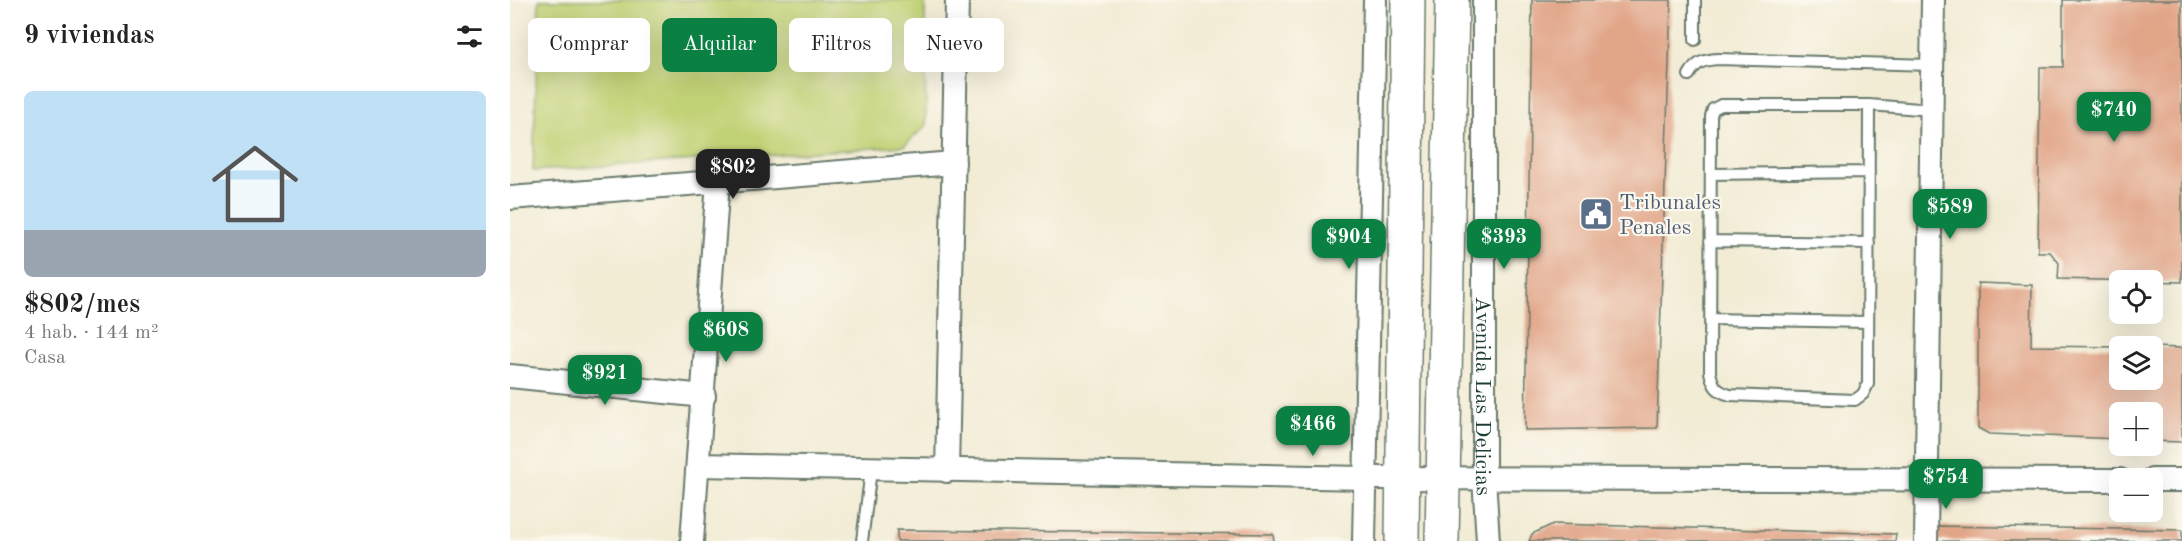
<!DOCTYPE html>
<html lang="es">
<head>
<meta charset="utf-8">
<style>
	:root { --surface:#fff; --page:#f6f6f6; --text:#222; --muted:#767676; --accent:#0b8043 }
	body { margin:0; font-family:"Old Standard TT",serif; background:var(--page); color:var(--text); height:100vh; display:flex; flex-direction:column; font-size:22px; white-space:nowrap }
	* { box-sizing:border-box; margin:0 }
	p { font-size:20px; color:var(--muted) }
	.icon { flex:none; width:33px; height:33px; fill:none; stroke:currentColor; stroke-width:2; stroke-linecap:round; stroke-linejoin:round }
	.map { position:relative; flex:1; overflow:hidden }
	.sheet { display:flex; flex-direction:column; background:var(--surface); width:510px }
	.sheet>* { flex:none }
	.hud { position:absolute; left:18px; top:18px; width:570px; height:54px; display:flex; gap:12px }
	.fabs { position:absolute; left:1599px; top:270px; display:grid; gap:12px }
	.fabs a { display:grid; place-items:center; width:54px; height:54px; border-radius:9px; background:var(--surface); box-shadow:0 6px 24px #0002; font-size:30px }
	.price { position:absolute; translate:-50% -51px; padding:0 14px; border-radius:12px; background:var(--accent); color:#fff; font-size:20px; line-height:39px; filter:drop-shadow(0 2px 3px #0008) }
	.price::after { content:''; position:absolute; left:50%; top:36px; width:18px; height:14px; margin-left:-9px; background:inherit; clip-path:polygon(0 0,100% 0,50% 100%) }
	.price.current { background:#222; color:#fff }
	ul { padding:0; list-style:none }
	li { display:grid; align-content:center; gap:12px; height:318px; padding:0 24px }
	li span { display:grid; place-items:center; height:186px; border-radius:9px; color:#555 }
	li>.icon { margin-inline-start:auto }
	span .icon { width:108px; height:108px; fill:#fffc; stroke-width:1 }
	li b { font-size:26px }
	h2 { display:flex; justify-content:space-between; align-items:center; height:72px; padding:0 24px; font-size:26px }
	.pill { padding:0 21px; border-radius:9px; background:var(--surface); box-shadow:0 6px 24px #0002; font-size:21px; line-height:54px }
	.pill.current { background:var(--accent); color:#fff }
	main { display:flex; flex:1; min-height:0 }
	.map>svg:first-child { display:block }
	.green { fill:#c1d174; stroke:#708754; stroke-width:1.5 }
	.building { fill:#e1a588 }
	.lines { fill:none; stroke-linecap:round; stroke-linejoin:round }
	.service-casing { stroke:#697a6c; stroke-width:14 }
	.minor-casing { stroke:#697a6c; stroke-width:26 }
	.primary-casing { stroke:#697a6c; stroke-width:36 }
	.service { stroke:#fff; stroke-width:10 }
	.minor { stroke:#fff; stroke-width:22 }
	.primary { stroke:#fff; stroke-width:33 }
	.labels { text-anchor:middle; stroke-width:4.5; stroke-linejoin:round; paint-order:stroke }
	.service-label { font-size:22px; fill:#4e5e75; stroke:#fbf7ec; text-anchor:start }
	.street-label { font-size:22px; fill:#1f3d34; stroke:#fbf7ec }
</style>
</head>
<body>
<main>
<section class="sheet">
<h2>9 viviendas<svg class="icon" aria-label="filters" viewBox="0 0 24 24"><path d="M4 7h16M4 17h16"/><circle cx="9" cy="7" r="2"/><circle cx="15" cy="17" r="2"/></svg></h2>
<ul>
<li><span style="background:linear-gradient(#bfe0f5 75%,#9aa5b1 0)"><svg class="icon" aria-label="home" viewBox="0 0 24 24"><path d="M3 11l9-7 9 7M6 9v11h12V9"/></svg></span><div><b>$802/mes</b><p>4 hab. · 144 m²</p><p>Casa</p></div></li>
</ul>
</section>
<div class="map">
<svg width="1672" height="541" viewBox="0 0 1672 541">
	<rect width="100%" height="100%" fill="#fbf7ec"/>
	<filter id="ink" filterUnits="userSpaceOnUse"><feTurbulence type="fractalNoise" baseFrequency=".0167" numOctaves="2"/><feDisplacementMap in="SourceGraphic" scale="12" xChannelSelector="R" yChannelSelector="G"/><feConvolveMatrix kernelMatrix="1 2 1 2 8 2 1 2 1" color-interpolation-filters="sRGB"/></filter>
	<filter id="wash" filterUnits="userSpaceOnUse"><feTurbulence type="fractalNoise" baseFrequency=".008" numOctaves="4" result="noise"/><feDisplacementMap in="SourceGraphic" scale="24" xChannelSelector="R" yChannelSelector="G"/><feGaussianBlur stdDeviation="1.35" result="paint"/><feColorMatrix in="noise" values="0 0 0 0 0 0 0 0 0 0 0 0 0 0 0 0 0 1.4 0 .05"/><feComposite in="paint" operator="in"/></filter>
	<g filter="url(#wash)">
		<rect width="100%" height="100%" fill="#f2ecd5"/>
		<path class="green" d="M29,0H415L416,126L394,146L23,171Z"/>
		<g id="blocks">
			<path class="building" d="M1022,0H1161L1147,428L1015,430Z
				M1553,0H1672V282L1548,279L1549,263L1540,252H1528L1530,67H1553Z
				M1468,283L1522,285L1521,346L1610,347V380H1642V347L1672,348V442L1642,441V412H1610V439L1479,434L1468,428Z
				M1043,524L1386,534L1385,541H1019L1022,534Z
				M1428,526L1672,530V541H1428Z
				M387,530L763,534L764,541H387Z"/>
		</g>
	</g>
	<g filter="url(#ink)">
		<use href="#blocks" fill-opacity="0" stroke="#697a6c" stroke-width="1.5"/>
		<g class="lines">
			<g class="service-casing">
				<path id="service" d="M1185,40V0
					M1179,75C1186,62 1194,60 1208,59L1422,65
					M1359,105L1358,384L1353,394L1345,400L1220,395C1206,391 1203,386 1200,372L1201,116L1203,109L1211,105H1359L1422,110
					M1201,174L1359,172
					M1200,241L1359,243
					M1200,319L1358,322
					M352,541L361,470"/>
			</g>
			<g class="minor-casing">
				<g id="minor">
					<path id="s1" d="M974,0V478L978,541"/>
					<path d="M0,198L444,163"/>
					<path d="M0,376L194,396"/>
					<path d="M188,465L856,478L1610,480"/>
					<path d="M437,471L447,0"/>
					<path d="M1642,480H1672"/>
					<path d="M182,541L208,181"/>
					<path d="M854,541L865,0"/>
					<path d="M1416,541L1423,0"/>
				</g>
			</g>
			<g class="primary-casing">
				<path id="primary" d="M892,541L898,0
					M932,541L942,0"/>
			</g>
			<use href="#service" class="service"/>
			<use href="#minor" class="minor"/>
			<use href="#primary" class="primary"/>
		</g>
	</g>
	<defs>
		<g id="civic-square" transform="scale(1.725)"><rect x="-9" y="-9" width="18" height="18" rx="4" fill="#5c6f8a" stroke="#fbf7ec"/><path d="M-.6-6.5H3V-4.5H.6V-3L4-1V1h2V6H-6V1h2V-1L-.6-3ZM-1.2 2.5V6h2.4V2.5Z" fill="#fff"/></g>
	</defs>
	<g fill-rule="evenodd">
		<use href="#civic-square" x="1086" y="214"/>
	</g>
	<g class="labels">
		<g class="service-label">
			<text x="1109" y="209">Tribunales<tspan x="1109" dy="25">Penales</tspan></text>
		</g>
		<g class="street-label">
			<text dy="8" stroke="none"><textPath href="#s1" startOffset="396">Avenida Las Delicias</textPath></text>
		</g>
	</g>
</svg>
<div class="fabs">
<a><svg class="icon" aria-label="locate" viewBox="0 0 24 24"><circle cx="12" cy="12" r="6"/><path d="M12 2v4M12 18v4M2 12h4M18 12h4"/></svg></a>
<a><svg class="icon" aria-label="layers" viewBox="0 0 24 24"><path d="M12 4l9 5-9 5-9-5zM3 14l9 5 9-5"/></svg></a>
<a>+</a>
<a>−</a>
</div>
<b class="price" style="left:1604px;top:143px">$740</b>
<b class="price current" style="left:223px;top:200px">$802</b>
<b class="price" style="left:1440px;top:240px">$589</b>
<b class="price" style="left:839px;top:270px">$904</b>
<b class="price" style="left:994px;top:270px">$393</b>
<b class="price" style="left:216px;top:363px">$608</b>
<b class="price" style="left:95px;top:406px">$921</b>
<b class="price" style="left:803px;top:457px">$466</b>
<b class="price" style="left:1436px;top:510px">$754</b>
<div class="hud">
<a class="pill">Comprar</a>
<a class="pill current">Alquilar</a>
<a class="pill">Filtros</a>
<a class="pill">Nuevo</a>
</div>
</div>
</main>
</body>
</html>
